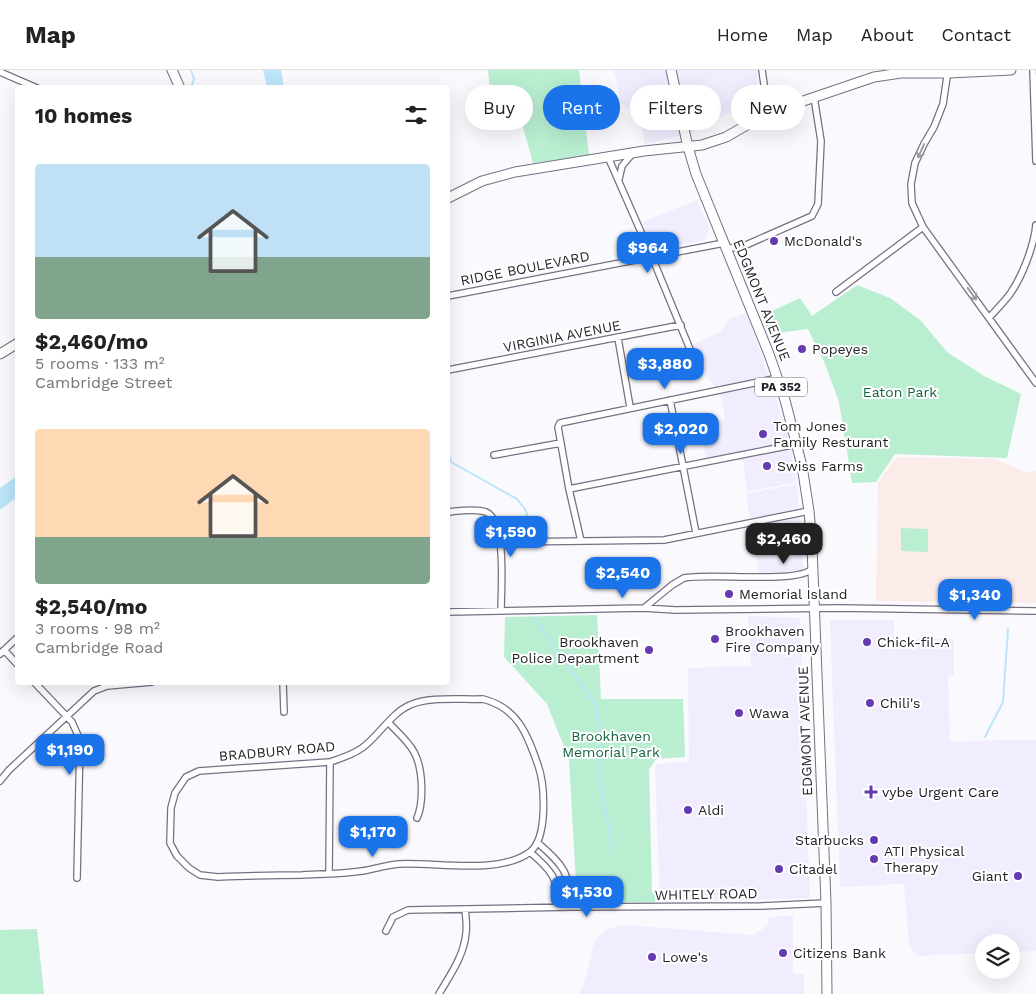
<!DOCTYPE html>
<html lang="en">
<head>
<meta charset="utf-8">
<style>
	:root { --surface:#fff; --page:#f2f2f2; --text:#222; --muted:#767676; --line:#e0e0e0; --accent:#1a73e8 }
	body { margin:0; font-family:"Work Sans",sans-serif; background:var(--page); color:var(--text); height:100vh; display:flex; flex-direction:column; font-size:19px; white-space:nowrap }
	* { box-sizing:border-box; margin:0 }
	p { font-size:16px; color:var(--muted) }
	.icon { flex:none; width:28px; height:28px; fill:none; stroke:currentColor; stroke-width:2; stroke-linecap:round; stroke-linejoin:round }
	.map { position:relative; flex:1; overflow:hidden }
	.side { position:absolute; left:15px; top:15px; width:435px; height:600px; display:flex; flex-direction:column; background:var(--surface); border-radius:5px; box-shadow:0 5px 20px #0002 }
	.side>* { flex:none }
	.banner { position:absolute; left:465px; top:15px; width:475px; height:45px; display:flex; gap:10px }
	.tools { position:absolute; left:975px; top:864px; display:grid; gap:10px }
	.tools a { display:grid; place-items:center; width:45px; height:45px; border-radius:50%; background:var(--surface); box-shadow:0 5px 20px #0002; font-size:25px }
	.price { position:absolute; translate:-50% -42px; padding:0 11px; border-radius:10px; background:var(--accent); color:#fff; font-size:16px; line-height:32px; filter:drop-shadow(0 1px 2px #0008) }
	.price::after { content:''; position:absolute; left:50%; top:30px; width:15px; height:11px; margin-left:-8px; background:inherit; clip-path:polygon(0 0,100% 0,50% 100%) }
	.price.selected { background:#222; color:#fff }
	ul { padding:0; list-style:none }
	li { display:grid; align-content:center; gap:10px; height:265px; padding:0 20px }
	li span { display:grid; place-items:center; height:155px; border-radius:5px; color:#555 }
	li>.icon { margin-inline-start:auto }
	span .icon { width:90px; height:90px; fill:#fffc; stroke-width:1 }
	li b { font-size:21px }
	h2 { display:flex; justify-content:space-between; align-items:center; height:60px; padding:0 20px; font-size:21px }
	.chip { padding:0 18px; border-radius:22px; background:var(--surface); box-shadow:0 5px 20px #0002; font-size:18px; line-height:45px }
	.chip.selected { background:var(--accent); color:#fff }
	header { display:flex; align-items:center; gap:30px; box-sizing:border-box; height:70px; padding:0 25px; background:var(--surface); border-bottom:1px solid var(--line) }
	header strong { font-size:24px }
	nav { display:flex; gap:28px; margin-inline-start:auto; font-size:18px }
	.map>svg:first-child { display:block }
	.commercial { fill:#f1edff }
	.education { fill:#fcece9 }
	.green { fill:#b9eed1 }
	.water { fill:#bce5f9 }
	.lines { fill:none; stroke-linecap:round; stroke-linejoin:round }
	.stream { stroke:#bce5f9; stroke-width:2 }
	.street-casing { stroke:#757082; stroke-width:8 }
	.secondary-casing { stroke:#757082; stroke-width:11 }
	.primary-casing { stroke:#757082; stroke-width:11 }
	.street { stroke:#fff; stroke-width:5.5 }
	.secondary { stroke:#fff; stroke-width:9 }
	.primary { stroke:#fff; stroke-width:9 }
	.oneway { stroke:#9c9c9f }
	.poi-dot { fill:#663ab1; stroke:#fff; stroke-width:2 }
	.labels { text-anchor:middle; stroke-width:4; stroke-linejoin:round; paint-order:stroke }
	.shield { fill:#fff; stroke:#666469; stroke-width:1 }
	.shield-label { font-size:12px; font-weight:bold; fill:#242229 }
	.poi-label { font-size:14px; fill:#242229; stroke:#fff; text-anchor:start }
	.street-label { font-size:14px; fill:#242229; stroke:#fff }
	.park-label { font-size:14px; fill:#146342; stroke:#fff }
</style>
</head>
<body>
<header>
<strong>Map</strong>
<nav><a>Home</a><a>Map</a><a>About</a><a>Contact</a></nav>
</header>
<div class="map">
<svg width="1036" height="924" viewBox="0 0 1036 924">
	<rect width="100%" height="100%" fill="#faf9fd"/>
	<path class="commercial" d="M614,0H757L758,37L695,52L694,62L645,74L639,43L621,34Z
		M697,130L710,159L705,170L655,180L642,152Z
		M746,243L763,288L788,365L797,412L747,422L743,390L708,394L698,357L725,350L721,325L707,306L692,275L721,261L729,249Z
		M797,414L804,501L759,503L746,424Z
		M748,546L800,548L810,828L660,832L655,694L689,692L688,598L751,596Z
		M830,550H894V568L954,569V606H948L950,671L1036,670V881L1011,882V872H984V883L918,886L909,876L904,814L840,817Z
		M793,845V904H804V924H579L585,911L594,873L605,860L625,855L754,865L769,854L768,848Z"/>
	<path class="education" d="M897,387L996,389L1024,402L1036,401V533L876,531L878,412Z"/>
	<path class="green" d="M488,0H579L589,85L533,93L519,43L492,42Z
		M857,215L890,228L920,250L947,282L984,306L1021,324L1007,388L895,384L876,412L852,413L839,332L825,294L808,259L769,264L761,246L800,228L812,246Z
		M901,458L928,459V482L901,481Z
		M597,545L601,629H683L685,687L656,689L649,700L652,822L655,825V832L577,833L569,689L547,634L504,587L505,547Z
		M37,859L44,924H0V860Z"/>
	<path class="water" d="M263,0H281L284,17H267Z
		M17,406V427L0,440V418Z"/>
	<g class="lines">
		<path class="stream" d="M191,0L194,9L191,18
			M448,382L451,392L517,429L525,439L534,465
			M536,549L542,560L596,635L601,673V717L610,764L611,784
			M985,667L1003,632L1008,559"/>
		<g class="street-casing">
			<path id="street" d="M762,0L768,43
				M948,0L943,34L934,57L924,74L915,93L911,114L912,133L923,157L1036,313
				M1033,0L1036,91
				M0,2L37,18
				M608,87L652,187L694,289
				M619,109L622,96L633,83
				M726,179L746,175L812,146L818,134L821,71L814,27
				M836,222L923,157
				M448,226L724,173
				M989,248C996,240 1003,233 1010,224C1022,207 1034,176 1036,155
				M618,268L630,337
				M448,300L681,255
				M670,330L696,463
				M494,385L561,373
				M569,419L797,374
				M448,442C459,441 475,438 486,442C507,450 501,522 501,541
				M581,471L569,419L558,357L560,353L778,308
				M501,472L664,470L809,441
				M644,538L672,515L684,508C709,502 799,515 813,498
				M448,542L644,538L675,540L839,538L1036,541
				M4,580L18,595
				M0,584L18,567
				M34,612L72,652L80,670L77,808
				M283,612L284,642
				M483,629C518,638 527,664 538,695C545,715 548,768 530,782C499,805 437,792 399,794C386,795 375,799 362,801C342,804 321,804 302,805C274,805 246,806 218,807L200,805L189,798L177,786L170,773L171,738L175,723L186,707L199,701L330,692C342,688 352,685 362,678C379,666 391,643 410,635C429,626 462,630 483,629Z
				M389,653C397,662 408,671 414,682C423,698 424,732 417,748
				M0,711L9,700L94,621L107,616L152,612
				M538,773C565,797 568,801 572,837
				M530,782C551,800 559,809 559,837
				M329,804L330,692
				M386,861L393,847L408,840L572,837L761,836L826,833
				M439,924C450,905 464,886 466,863C467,855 466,847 465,839"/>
		</g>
		<g class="secondary-casing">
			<path id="secondary" d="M172,0L180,18
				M448,128L482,111L515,102L644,81L702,75L726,67L768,43L874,7L901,3H949L1011,0
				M0,284L18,273"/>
		</g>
		<g class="primary-casing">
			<path id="primary" d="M671,0L688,77L696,104L769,284L785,330L802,396L809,441L812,477L826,833L827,924"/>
		</g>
		<use href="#street" class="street"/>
		<use href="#secondary" class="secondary"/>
		<use href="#primary" class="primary"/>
	</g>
	<defs><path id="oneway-shaft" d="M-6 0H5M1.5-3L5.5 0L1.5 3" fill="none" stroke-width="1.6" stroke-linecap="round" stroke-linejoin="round" transform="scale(1.25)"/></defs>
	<g class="oneway">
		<use href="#oneway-shaft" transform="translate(921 81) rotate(114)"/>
		<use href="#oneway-shaft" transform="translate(972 224) rotate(54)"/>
	</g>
	<g class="poi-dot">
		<circle cx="774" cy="171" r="5"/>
		<circle cx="802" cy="279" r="5"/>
		<circle cx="763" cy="364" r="5"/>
		<circle cx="767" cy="396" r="5"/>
		<circle cx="729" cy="524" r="5"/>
		<circle cx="715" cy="569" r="5"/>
		<circle cx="867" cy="572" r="5"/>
		<circle cx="649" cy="580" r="5"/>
		<circle cx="870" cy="633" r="5"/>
		<circle cx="739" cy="643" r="5"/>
		<path d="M868.5 714.5h5v5h5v5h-5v5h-5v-5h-5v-5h5z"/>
		<circle cx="688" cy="740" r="5"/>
		<circle cx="874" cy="770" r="5"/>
		<circle cx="874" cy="789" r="5"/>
		<circle cx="779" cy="799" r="5"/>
		<circle cx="1018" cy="806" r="5"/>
		<circle cx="783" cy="883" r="5"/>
		<circle cx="652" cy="887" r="5"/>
	</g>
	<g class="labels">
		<rect class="shield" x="755" y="307.5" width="52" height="19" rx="4"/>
		<g class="shield-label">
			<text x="781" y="321">PA 352</text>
		</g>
		<g class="poi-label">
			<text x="784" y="176">McDonald's</text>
			<text x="812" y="284">Popeyes</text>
			<text x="773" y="361">Tom Jones<tspan x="773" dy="16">Family Resturant</tspan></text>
			<text x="777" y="401">Swiss Farms</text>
			<text x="739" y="529">Memorial Island</text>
			<text x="725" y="566">Brookhaven<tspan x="725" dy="16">Fire Company</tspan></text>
			<text x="639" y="577" text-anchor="end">Brookhaven<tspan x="639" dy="16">Police Department</tspan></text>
			<text x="877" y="577">Chick-fil-A</text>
			<text x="880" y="638">Chili's</text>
			<text x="749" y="648">Wawa</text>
			<text x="882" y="727">vybe Urgent Care</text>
			<text x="698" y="745">Aldi</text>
			<text x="864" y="775" text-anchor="end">Starbucks</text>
			<text x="884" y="786">ATI Physical<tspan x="884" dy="16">Therapy</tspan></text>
			<text x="789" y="804">Citadel</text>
			<text x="1008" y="811" text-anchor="end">Giant</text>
			<text x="793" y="888">Citizens Bank</text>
			<text x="662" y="892">Lowe's</text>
		</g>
		<g class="street-label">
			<text transform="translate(525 198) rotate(-11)" y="5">RIDGE BOULEVARD</text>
			<text transform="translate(762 230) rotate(68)" y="5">EDGMONT AVENUE</text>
			<text transform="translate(562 266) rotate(-11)" y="5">VIRGINIA AVENUE</text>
			<text transform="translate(805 661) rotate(-92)" y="5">EDGMONT AVENUE</text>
			<text transform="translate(277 681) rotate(-5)" y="5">BRADBURY ROAD</text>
			<text transform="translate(706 824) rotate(-1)" y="5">WHITELY ROAD</text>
		</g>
		<g class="park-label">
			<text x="900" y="327">Eaton Park</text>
			<text x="611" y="671">Brookhaven<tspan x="611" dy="16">Memorial Park</tspan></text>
		</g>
	</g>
</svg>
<div class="tools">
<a><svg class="icon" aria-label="layers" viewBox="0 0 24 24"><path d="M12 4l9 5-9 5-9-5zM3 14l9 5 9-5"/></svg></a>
</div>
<b class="price" style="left:648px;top:204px">$964</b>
<b class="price" style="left:665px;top:320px">$3,880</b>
<b class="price" style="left:681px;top:385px">$2,020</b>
<b class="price" style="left:511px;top:488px">$1,590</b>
<b class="price selected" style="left:784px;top:495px">$2,460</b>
<b class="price" style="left:623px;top:529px">$2,540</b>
<b class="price" style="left:975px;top:551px">$1,340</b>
<b class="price" style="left:70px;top:706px">$1,190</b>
<b class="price" style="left:373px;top:788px">$1,170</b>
<b class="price" style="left:587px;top:848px">$1,530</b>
<div class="banner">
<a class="chip">Buy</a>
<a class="chip selected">Rent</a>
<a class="chip">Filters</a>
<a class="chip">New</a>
</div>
<section class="side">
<h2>10 homes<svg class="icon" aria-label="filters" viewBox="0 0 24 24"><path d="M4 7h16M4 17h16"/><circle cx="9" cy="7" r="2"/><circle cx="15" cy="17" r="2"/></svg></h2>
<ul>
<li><span style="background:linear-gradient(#bfe0f5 60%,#7fa58c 0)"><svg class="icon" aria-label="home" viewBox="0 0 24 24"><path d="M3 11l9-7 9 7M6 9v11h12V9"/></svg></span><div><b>$2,460/mo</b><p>5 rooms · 133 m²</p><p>Cambridge Street</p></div></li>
<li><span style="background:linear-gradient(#ffd9b3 70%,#7fa58c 0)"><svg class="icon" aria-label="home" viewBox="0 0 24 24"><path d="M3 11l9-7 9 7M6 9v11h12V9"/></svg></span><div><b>$2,540/mo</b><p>3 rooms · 98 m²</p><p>Cambridge Road</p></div></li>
</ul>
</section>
</div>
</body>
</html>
